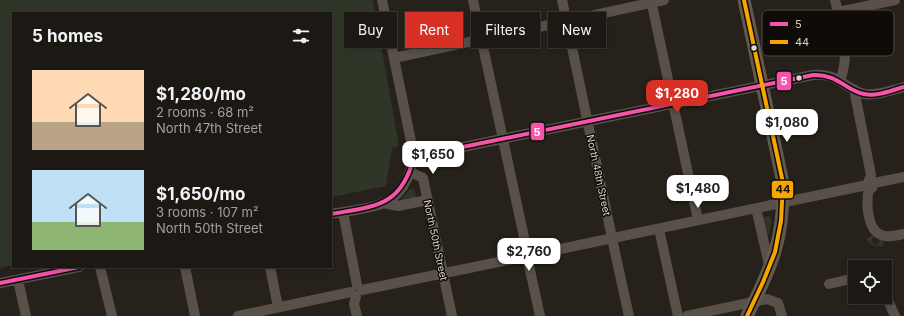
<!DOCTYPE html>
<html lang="en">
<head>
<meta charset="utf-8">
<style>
	:root { --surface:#1c1914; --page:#292622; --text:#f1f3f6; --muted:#a0a0a0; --line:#3a3834; --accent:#d93025 }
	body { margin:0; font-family:Inter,sans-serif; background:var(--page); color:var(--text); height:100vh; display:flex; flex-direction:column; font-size:15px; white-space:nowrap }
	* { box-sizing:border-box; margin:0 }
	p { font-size:13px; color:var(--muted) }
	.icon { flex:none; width:22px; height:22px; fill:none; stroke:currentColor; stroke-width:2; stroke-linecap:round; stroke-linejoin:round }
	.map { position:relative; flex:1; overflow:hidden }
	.side { position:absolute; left:12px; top:12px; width:320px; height:256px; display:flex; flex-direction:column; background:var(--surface); border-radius:0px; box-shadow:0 2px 6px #0003,0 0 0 1px var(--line) }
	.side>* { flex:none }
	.banner { position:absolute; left:344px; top:12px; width:380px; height:36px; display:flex; gap:8px }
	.controls { position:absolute; left:848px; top:260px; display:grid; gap:8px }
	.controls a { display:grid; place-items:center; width:44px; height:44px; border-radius:0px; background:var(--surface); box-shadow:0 2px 6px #0003,0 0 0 1px var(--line); font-size:20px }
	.price { position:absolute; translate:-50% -34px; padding:0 9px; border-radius:8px; background:#fff; color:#222; font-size:13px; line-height:26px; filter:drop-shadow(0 1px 2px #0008) }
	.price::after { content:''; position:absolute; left:50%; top:24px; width:12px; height:9px; margin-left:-6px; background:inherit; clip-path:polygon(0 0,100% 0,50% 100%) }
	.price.selected { background:var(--accent); color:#fff }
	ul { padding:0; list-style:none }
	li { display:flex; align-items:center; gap:12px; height:100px; padding:0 20px }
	li span { display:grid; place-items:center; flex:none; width:112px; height:80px; border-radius:0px; color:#555 }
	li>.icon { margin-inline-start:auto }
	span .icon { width:48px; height:48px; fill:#fffc; stroke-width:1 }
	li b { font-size:17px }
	h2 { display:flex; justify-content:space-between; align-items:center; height:48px; padding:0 20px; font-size:17px }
	.pill { padding:0 14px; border-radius:0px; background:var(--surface); box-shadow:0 2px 6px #0003,0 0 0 1px var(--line); font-size:14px; line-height:36px }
	.pill.selected { background:var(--accent); color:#fff }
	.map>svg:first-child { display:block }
	.green { fill:#303627 }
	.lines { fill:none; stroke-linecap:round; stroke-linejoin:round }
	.minor { stroke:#585049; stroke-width:10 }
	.major { stroke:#62584e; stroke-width:13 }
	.bus-1-casing { stroke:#0f0c07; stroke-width:7 }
	.bus-2-casing { stroke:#0f0c07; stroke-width:7 }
	.bus-1 { stroke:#f653ac; stroke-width:4 }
	.bus-2 { stroke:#f7a600; stroke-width:4 }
	.bus-dot { fill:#d9d4cd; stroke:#0f0c07; stroke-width:1.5 }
	.labels { text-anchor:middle; stroke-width:3; stroke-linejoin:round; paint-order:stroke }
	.street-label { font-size:10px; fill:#d9d4cd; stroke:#0f0c07 }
	.key { fill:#0f0c07; stroke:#4c4842; stroke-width:1 }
	.key-label { font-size:11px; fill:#d9d4cd }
	.line-badge { stroke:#0f0c07; stroke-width:1.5 }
	.badge-label { font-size:11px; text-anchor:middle; font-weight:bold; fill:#fff }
	.pale-badge-label { font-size:11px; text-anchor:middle; font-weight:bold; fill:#111 }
</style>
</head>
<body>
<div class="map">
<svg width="904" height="316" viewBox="0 0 904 316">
	<rect width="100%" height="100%" fill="#26211b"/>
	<path class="green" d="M0,0H373L399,146L392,148L386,186L331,197V13H13V265L0,268Z
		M452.5 25a4.5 4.5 0 1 1 9 0a4.5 4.5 0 1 1-9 0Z
		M410,189H414L417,200L398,203Z
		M769,216L772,221L768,238L763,217Z
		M873,235L874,236L871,242L876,245L880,240H882L884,246C876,247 871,246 866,239Z"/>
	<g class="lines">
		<path class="minor" d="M473,0L527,251
			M562,0L611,233
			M651,0L698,220
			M835,0C841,26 851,54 840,80
			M838,12L895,0
			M394,58L664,0
			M854,89L871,175L867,185L872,188L874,183L870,181
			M414,157L813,75C839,72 844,89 864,94C876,96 892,90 904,87
			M410,172L423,178L452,316
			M874,183L904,177
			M869,188C866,202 866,233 885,236C891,237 898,235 904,234
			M383,203L398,206L427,200
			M756,208L770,269
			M343,212L357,285
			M331,214C347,211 372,209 386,202C406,192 415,167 412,146L382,0
			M659,229L678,316
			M618,237L867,185
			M613,243L629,316
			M532,255L608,239
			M528,261L540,316
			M100,267L112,316
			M185,267L195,316
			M270,267L278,307
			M18,280L26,316
			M0,283L79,267
			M829,284L855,278
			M362,290L523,257
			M885,294L895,316
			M356,296L354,304L357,316
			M238,316L351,292
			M687,316L767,299L778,303L782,316"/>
		<path class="major" d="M744,0L783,183C784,240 772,266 747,316"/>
		<g class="bus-1-casing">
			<path id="bus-1" d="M414,157L813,75C839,74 844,90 864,94C877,97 892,90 904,87
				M331,214C376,206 401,207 414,157
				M0,283L79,267"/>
		</g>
		<g class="bus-2-casing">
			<path id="bus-2" d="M744,0L783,183L781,221L775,252L763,282L747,316"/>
		</g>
		<use href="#bus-1" class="bus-1"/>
		<use href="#bus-2" class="bus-2"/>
	</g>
	<g class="bus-dot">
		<circle cx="754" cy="48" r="3.5"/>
		<circle cx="799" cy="78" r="3.5"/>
	</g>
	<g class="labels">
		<g class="street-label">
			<text transform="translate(599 175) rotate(78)" y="4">North 48th Street</text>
			<text transform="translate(436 240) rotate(78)" y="4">North 50th Street</text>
		</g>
	</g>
	<rect x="762" y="10" width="132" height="46" rx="6" class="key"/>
	<rect x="770" y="22" width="18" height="4" fill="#f653ac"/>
	<rect x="770" y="40" width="18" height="4" fill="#f7a600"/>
	<g class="key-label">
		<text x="795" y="28">5</text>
		<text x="795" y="46">44</text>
	</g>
	<g class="line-badge">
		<rect x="776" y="71" width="16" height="20" rx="4" fill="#f653ac"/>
		<rect x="530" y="122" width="15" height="19" rx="4" fill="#f653ac"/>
		<rect x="771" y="180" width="23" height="19" rx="4" fill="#f7a600"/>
	</g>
	<g class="badge-label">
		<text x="784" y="85">5</text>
		<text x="537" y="136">5</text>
	</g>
	<g class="pale-badge-label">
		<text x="783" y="193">44</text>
	</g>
</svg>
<div class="controls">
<a><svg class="icon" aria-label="locate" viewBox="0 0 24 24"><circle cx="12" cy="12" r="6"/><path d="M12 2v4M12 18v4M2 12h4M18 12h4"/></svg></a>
</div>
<b class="price selected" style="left:677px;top:114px">$1,280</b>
<b class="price" style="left:787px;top:143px">$1,080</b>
<b class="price" style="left:433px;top:175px">$1,650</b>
<b class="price" style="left:698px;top:209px">$1,480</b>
<b class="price" style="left:529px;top:272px">$2,760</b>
<div class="banner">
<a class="pill">Buy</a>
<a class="pill selected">Rent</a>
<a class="pill">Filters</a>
<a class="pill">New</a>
</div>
<section class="side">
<h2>5 homes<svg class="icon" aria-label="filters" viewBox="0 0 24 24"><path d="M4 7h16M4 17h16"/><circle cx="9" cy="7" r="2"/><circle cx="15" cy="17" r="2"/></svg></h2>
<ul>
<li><span style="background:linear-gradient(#ffd9b3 65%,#b9a48a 0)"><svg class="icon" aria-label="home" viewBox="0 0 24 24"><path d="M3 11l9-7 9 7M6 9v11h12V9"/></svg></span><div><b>$1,280/mo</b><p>2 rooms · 68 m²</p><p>North 47th Street</p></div></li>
<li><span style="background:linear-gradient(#bfe0f5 65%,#8fb573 0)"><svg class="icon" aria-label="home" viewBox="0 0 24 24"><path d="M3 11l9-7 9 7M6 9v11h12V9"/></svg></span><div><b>$1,650/mo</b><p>3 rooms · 107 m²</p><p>North 50th Street</p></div></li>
</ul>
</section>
</div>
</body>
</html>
